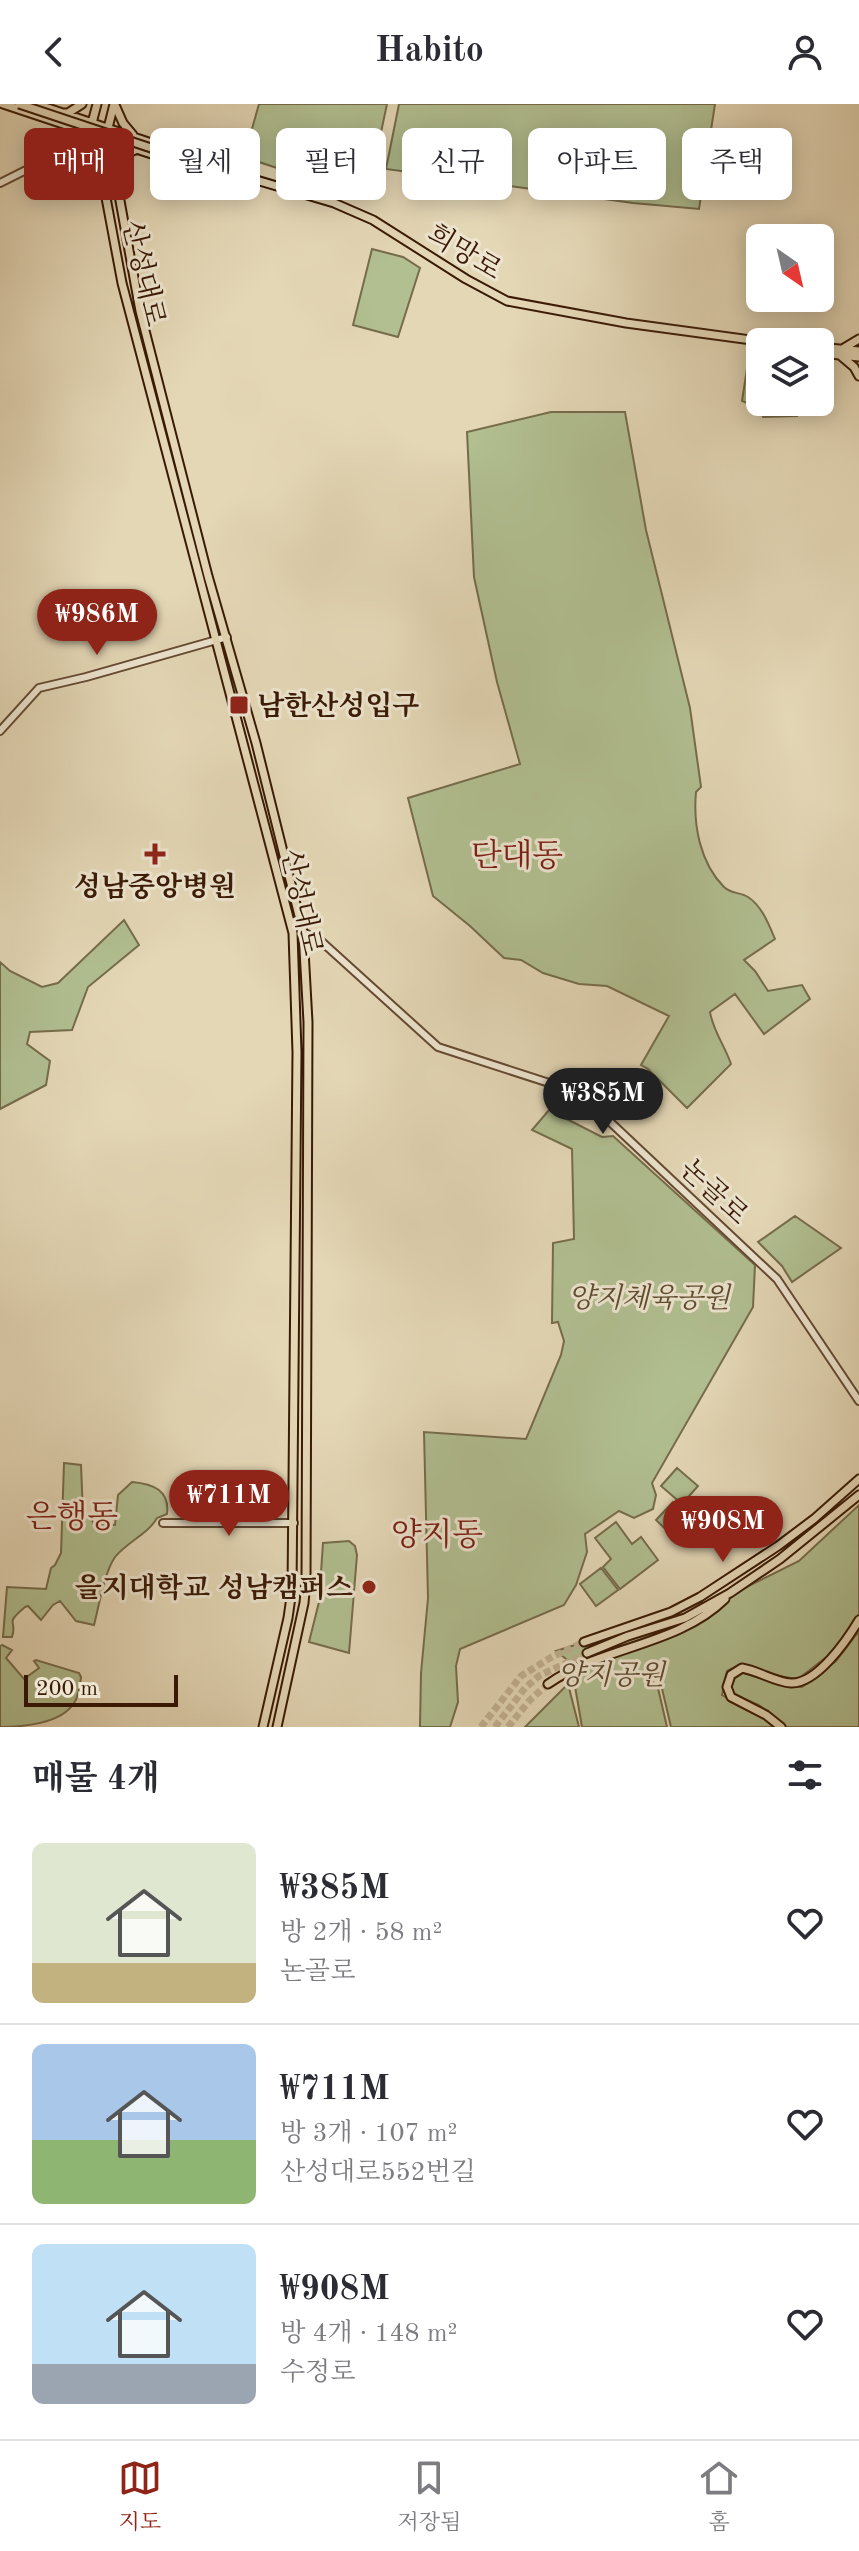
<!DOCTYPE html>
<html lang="ko">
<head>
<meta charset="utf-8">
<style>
	:root { --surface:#fff; --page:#f7f7f7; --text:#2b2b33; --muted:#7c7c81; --line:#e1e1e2; --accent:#8f2418 }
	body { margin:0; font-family:"Old Standard TT","Noto Serif KR",serif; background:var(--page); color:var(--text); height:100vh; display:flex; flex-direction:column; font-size:30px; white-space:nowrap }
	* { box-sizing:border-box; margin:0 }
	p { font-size:26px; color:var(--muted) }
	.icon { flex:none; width:44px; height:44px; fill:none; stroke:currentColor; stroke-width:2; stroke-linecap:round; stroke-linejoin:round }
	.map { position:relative; height:1623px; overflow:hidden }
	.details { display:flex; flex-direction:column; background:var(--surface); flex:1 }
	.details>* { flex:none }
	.hud { position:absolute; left:24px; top:24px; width:812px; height:72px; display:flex; gap:16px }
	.needle { width:52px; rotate:146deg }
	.tools { position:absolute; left:746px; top:120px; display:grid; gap:16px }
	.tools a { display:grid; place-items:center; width:88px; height:88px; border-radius:12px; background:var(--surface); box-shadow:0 4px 20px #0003; font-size:40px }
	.scale { position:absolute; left:24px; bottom:20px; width:154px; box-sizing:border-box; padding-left:8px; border:4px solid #3a1a05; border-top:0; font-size:22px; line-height:28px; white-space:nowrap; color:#3a1a05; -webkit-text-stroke:6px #ede5d0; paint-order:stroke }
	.price { position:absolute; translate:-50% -68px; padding:0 18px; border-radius:28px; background:var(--accent); color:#fff; font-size:26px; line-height:52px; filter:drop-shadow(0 2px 4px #0008) }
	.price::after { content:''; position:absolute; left:50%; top:48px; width:24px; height:18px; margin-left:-12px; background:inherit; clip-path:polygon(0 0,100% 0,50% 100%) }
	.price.selected { background:#222; color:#fff }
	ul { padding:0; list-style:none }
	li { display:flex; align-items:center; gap:24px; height:200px; padding:0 32px }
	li+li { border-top:2px solid var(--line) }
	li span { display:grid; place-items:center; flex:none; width:224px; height:160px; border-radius:12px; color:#555 }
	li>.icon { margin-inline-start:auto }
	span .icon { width:96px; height:96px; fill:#fffc; stroke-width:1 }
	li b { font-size:34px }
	h2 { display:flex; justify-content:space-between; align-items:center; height:96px; padding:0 32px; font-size:34px }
	.chip { padding:0 28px; border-radius:12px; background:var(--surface); box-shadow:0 4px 20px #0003; font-size:28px; line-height:72px }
	.chip.selected { background:var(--accent); color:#fff }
	header { display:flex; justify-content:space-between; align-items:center; height:104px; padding:0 32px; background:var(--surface); font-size:36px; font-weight:700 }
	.tab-bar { display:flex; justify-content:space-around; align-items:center; height:112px; border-top:2px solid var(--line); background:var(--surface); font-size:22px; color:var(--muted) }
	.tab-bar a { display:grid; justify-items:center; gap:4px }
	.tab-bar .selected { color:var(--accent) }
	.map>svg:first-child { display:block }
	.green { fill:#b1bf91; stroke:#766c4b; stroke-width:2 }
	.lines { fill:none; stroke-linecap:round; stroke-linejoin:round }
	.major-tunnel { stroke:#c2b193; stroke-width:7; stroke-dasharray:7 3.5; stroke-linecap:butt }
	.minor-casing { stroke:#644931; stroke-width:10 }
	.major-casing { stroke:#3a1a05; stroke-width:11 }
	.minor { stroke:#ede5d0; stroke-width:6 }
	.major { stroke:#e4d7b6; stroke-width:7 }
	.major-bridge-casing { stroke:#3a1a05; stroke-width:11; stroke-linecap:butt }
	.major-bridge { stroke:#e4d7b6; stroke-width:7 }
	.poi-dot { fill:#8f2418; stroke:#ede5d0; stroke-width:3 }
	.labels { text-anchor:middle; stroke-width:6; stroke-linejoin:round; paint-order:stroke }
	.street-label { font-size:28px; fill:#3a1a05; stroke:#ede5d0 }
	.poi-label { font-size:28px; font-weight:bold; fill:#3a1a05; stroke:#ede5d0; text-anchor:start }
	.park-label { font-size:28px; font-style:italic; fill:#5e4c2f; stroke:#ede5d0 }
	.quarter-label { font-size:32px; fill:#7a1f14; stroke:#ede5d0 }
</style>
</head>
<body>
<header><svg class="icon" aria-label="back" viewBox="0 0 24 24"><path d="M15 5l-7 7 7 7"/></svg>Habito<svg class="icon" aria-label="person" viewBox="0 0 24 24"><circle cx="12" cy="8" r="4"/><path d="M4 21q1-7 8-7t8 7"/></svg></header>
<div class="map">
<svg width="859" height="1623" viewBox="0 0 859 1623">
	<rect width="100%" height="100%" fill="#e4d7b6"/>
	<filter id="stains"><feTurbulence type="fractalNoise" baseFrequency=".0025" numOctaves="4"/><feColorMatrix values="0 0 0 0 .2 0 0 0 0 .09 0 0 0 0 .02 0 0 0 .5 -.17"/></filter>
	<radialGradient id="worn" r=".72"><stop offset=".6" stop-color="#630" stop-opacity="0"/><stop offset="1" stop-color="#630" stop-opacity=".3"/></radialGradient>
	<path class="green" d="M259,0H387L367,94L244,53Z
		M399,0H715L699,105L633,99L386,65Z
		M372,145L403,153L420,164L398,233L353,221Z
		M749,252L760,254V298H796L797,312L763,313L759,304L742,297Z
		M551,308H625L646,426L690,604L701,683L696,688C693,721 700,759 724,783C731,790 740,788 748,793C762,802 769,821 775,835L744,856L755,867L768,887L802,881L810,895L764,930L735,890L710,908C713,927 725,942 731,960L687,1004L648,965L641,961L669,912L607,882L579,880L543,869L521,856L504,854L470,822L433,792L408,694L520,660L497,578L474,473L467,328Z
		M124,816L139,841L88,883L72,926L30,928L27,940L50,957L46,981L0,1005V858L10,867L42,883L58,879Z
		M549,1006L602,1033L613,1032L755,1161L753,1203L652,1379L656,1391L653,1405L634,1414L619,1407L585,1430L587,1448L576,1481L564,1501L460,1545L456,1562L458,1598L450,1623H420L421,1569L428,1494L424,1328L526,1335L561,1251L564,1237L558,1218L552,1219L553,1139L574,1135L572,1045L532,1026Z
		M795,1112L841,1144L792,1178L782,1162L758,1138Z
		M64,1359L81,1361L83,1411L91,1415L94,1420L115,1421L118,1391L132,1378C153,1380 170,1386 167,1410L157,1414C148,1430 127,1438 115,1453C104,1469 99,1502 94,1521L76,1517L60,1497L53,1501L41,1516L28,1502L25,1503C3,1522 18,1514 12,1533H3L7,1483L46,1485L51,1464L55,1461L61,1449Z
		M677,1364L698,1382L682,1400L661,1382Z
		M673,1398L695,1419L678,1437L656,1416Z
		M859,1401V1510L842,1536L829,1551L798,1575L783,1573L739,1561L727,1567L722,1591L763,1614L774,1623H671L660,1576L650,1571L649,1574L658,1584L667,1623H582L571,1559L556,1547L651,1517V1526L686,1513L799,1457Z
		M616,1418L632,1440L641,1433L658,1456L620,1485L603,1463L611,1455L595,1434Z
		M349,1437L355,1442L357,1451L349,1549L309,1538L319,1498L323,1439Z
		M601,1464L618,1486L596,1502L580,1480Z
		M859,1527V1623H787L759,1601L733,1590L729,1585L732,1576L743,1569L787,1582L802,1583L836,1557Z
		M2,1541L12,1546L6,1554L24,1575L39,1564L34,1557L36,1556L79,1569L81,1573C80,1581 79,1592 74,1599C61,1620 22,1623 0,1623V1542Z
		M568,1580L579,1623H525Z"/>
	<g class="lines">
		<path class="major-tunnel" d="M481,1623L521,1572L550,1554L584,1538
			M495,1623L525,1584L539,1572L587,1549
			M508,1623L530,1596L548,1580"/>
		<g class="minor-casing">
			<path id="minor" d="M0,79L68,45L95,35
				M0,627L39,584L86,573L227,533
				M303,828L322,838L438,943L577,988L590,999L777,1175L859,1297
				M163,1419H294"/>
		</g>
		<g class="major-casing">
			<path id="major" d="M3,0L84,27L95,35L109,36L209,69L217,67
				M36,0L181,49
				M97,0L92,19L122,179L293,829L297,948L292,1486L288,1514L263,1623
				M114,0L108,24L109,36L140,207L208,472L256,639L303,828L308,918L306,1477L304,1499L277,1623
				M115,1L123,19L133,31
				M63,9H68L82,0
				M85,26L68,45C81,48 92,54 99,66
				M172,51L334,99L373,116L466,175L507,197L626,219L766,238
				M115,64L122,52L137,45
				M820,243L859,247
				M844,244L859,235
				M820,249L859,253
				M841,252L854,263L859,272
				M584,1538L671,1508L700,1493L778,1442L814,1415L859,1375
				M587,1549L628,1532L685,1514L730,1489L780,1455L859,1391
				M548,1580C602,1542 677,1542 725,1495
				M781,1623L766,1611L731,1593L727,1583L731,1571L742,1564C759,1567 775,1578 791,1579C817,1580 847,1536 859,1516"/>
		</g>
		<use href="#minor" class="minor"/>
		<use href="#major" class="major"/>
		<g class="major-bridge-casing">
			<path id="major-bridge" d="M19,0L172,51"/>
		</g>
		<use href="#major-bridge" class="major-bridge"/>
	</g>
	<g class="poi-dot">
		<rect x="229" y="591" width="20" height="20" rx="4"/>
		<path d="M151 738h8v8h8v8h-8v8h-8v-8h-8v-8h8z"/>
		<circle cx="369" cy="1483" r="8"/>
	</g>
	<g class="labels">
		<g class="street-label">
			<text transform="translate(465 147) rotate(31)" y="10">희망로</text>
			<text transform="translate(145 169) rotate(77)" y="10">산성대로</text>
			<text transform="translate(303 798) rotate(78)" y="10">산성대로</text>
			<text transform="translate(715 1087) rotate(43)" y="10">논골로</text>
		</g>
		<g class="poi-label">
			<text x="257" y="611">남한산성입구</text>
			<text x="155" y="792" text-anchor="middle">성남중앙병원</text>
			<text x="353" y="1493" text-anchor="end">을지대학교 성남캠퍼스</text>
		</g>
		<g class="park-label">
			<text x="649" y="1203">양지체육공원</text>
			<text x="611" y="1580">양지공원</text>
		</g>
		<g class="quarter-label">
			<text x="517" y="762">단대동</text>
			<text x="72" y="1423">은행동</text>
			<text x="437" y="1441">양지동</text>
		</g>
	</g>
	<rect width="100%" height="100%" filter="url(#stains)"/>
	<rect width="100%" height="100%" fill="url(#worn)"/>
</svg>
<div class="tools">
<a><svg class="needle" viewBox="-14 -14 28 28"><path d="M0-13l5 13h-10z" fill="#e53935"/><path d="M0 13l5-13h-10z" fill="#7c7c81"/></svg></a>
<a><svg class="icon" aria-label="layers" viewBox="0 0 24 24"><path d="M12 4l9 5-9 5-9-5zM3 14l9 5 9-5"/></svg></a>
</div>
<div class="scale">200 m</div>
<b class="price" style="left:97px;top:553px">₩986M</b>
<b class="price selected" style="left:603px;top:1032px">₩385M</b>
<b class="price" style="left:229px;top:1434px">₩711M</b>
<b class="price" style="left:723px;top:1460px">₩908M</b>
<div class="hud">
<a class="chip selected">매매</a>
<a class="chip">월세</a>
<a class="chip">필터</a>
<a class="chip">신규</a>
<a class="chip">아파트</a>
<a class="chip">주택</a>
</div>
</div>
<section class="details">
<h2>매물 4개<svg class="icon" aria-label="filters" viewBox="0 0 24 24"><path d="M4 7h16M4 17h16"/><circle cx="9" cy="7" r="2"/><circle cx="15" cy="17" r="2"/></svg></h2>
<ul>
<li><span style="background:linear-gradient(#dfe7d0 75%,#c2b280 0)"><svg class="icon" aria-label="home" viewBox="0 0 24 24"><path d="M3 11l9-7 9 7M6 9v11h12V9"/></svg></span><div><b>₩385M</b><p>방 2개 · 58 m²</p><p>논골로</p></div><svg class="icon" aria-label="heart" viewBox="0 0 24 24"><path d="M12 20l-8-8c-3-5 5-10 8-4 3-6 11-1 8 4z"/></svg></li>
<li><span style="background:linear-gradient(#a9c7e8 60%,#8fb573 0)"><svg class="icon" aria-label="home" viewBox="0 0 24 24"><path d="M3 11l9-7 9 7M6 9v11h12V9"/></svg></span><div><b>₩711M</b><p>방 3개 · 107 m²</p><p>산성대로552번길</p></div><svg class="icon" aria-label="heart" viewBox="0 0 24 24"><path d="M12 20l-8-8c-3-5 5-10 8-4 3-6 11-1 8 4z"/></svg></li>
<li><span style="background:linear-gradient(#bfe0f5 75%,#9aa5b1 0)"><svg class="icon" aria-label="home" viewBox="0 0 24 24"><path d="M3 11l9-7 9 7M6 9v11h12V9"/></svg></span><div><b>₩908M</b><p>방 4개 · 148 m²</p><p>수정로</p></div><svg class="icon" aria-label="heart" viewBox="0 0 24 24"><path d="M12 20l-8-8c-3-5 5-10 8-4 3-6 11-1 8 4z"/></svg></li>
</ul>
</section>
<nav class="tab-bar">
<a class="selected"><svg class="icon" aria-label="map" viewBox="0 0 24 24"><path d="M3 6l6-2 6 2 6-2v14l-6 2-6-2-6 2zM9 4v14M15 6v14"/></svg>지도</a>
<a><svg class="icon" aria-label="saved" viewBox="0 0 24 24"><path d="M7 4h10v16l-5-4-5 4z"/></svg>저장됨</a>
<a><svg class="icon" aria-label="home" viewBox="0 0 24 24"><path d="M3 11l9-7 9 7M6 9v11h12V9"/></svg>홈</a>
</nav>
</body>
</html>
